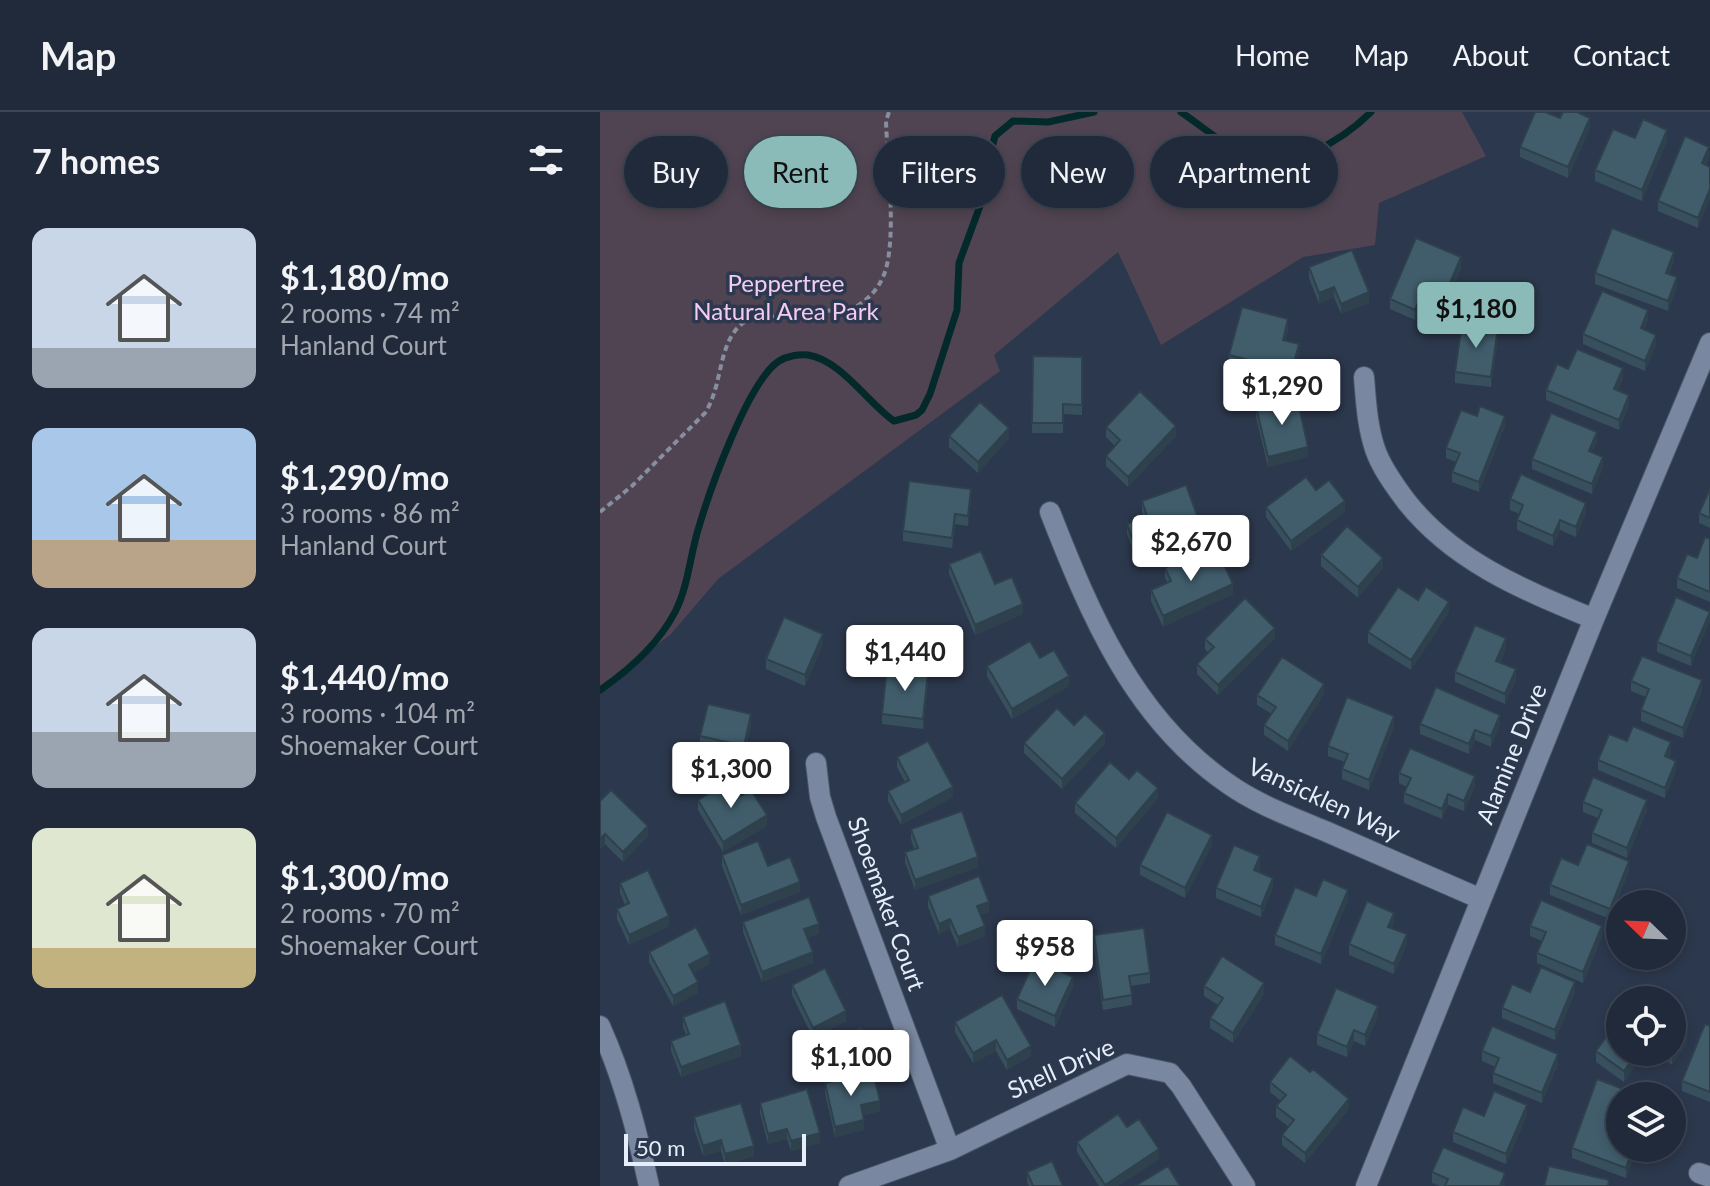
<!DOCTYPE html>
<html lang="en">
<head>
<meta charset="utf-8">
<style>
	:root { --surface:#212a3a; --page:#2d3645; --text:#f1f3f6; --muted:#a2a7af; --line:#3e4654; --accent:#8bbbb9 }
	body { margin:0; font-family:Lato,sans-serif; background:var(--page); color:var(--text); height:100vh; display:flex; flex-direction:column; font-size:30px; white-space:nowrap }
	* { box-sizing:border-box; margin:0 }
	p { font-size:26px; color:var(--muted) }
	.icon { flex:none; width:44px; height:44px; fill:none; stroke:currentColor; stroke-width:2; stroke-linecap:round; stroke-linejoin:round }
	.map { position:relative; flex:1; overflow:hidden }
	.sheet { display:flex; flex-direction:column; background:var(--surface); width:600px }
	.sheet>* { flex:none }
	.guide { position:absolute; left:24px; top:24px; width:760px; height:72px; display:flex; gap:16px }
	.needle { width:52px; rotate:293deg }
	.fabs { position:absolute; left:1006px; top:778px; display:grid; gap:16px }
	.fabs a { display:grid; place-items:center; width:80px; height:80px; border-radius:50%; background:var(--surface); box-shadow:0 4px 12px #0003,0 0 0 2px var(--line); font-size:40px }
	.scale { position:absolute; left:24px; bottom:20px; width:182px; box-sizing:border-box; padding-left:8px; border:4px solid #e6eefb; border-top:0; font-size:22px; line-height:28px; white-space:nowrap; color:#e6eefb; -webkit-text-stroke:6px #2c384d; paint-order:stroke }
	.price { position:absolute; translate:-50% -68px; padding:0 18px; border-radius:8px; background:#fff; color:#222; font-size:26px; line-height:52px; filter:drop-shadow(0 2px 4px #0008) }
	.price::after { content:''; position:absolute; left:50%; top:48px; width:24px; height:18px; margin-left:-12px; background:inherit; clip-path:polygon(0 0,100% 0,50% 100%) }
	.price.current { background:var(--accent); color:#111 }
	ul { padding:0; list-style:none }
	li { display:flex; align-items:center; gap:24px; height:200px; padding:0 32px }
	li span { display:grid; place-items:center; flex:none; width:224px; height:160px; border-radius:16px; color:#555 }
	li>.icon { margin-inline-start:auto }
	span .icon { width:96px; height:96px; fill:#fffc; stroke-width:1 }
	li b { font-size:34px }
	h2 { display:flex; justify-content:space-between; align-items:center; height:96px; padding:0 32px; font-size:34px }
	.pill { padding:0 28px; border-radius:36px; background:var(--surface); box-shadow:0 4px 12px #0003,0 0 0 2px var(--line); font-size:28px; line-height:72px }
	.pill.current { background:var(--accent); color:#111 }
	header { display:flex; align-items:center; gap:48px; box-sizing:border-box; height:112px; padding:0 40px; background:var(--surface); border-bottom:2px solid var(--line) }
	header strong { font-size:38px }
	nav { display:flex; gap:44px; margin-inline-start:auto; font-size:28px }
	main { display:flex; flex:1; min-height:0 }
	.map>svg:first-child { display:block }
	.green { fill:#514452 }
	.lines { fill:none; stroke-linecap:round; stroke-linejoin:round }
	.stream { stroke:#03292a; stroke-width:7 }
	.street-casing { stroke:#4b5567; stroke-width:22 }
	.path { stroke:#858fa0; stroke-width:4; stroke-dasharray:6 4; stroke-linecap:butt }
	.street { stroke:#7987a0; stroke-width:20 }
	.wall { fill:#38505d }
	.shaded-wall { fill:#2e414c }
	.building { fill:#415d6c; stroke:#2e414c; stroke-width:2 }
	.labels { text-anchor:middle; stroke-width:7; stroke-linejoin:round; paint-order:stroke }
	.park-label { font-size:24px; fill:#f3cbf5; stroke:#2c384d }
	.street-label { font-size:24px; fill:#e6eefb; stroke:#2c384d }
</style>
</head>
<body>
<header>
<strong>Map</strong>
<nav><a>Home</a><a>Map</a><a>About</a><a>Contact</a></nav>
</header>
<main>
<section class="sheet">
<h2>7 homes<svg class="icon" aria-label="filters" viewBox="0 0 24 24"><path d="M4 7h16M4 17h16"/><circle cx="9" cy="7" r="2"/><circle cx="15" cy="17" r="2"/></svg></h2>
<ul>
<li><span style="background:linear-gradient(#c9d6e8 75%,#9aa5b1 0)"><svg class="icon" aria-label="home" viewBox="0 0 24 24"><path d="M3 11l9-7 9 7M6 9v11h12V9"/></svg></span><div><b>$1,180/mo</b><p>2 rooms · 74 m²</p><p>Hanland Court</p></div></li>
<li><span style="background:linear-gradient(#a9c7e8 70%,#b9a48a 0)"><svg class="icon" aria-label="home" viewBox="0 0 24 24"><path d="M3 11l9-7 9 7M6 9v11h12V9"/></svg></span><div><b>$1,290/mo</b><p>3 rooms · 86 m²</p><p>Hanland Court</p></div></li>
<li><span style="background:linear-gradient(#c9d6e8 65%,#9aa5b1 0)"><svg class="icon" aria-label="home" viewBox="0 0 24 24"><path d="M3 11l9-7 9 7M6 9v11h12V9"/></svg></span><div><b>$1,440/mo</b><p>3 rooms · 104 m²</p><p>Shoemaker Court</p></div></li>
<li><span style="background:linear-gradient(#dfe7d0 75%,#c2b280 0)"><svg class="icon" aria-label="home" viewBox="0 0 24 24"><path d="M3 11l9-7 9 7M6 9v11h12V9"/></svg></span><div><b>$1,300/mo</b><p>2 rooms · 70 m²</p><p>Shoemaker Court</p></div></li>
</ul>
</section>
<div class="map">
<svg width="1110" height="1074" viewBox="0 0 1110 1074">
	<rect width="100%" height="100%" fill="#2c384d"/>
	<path class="green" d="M0,0H862L886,44L779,91L775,133L703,145L561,233L518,140L394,243L400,259L118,467L71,522L0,577Z"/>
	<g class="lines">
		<path class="stream" d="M581,0C603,15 625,34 648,45C686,64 745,26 771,0
			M0,578C29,558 59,531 75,500C88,475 90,444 98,418C109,380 148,269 179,249C187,244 199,242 208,243C241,248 268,291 294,309L316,303L322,298L330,282L357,198L359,151L384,83L391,39L395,24L413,9L448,10L494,0"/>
		<g class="street-casing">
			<path id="street" d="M764,265C766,289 767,313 775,337C781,355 794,373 806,389C854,450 924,478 994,507
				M450,400C490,502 533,606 627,671C656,692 692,705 725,719C777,742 829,764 881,787
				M216,651L220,685L226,705L350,1038
				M0,914C23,965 37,1019 49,1074
				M1099,1061L1110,1065
				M249,1074L350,1038L527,952L570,961L581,974L645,1074
				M766,1074L994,507L1110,231"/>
		</g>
		<path class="path" d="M0,400L32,374L105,301C125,270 116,225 149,207L254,196C267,188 277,179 283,165C298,132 287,47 286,9L289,0"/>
		<use href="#street" class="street"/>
	</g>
	<path class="wall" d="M960,6L990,16L968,66L920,45V35Z
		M1035,26L1067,28L1042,89L995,69V58Z
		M1109,45L1106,53L1098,116L1058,99V89Z
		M1074,150L1069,162L1077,175L1068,199L995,172V161Z
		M709,155L769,191L741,202L734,185L719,192L709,166Z
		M861,156L842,201L822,192L815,208L790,197V187Z
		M1048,208L1044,218L1056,233L1045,259L983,232V222Z
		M688,217L685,229L699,243L692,269L629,253V243Z
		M898,226L891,275L855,271V260Z
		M433,244L482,245V303L463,302V321H432Z
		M968,257L1023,266L1018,278L1029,293L1019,318L946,288V278Z
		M656,295L708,345L668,355L656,305Z
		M905,314L879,380L852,370V360L856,350L846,346V336Z
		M506,315L576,324L528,375L506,354V344L515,334L506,325Z
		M349,324L409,326L378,361L349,335Z
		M997,330L992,341L1003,355L992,382L932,357V347Z
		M1110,377V416L1099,411V401Z
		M716,378L745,400L691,439L666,405V395Z
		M371,387L368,414L355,412L352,436L303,429V419Z
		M910,387L986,401L976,425L960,418L953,434L917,418V408L920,402L910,398Z
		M542,389L601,424L537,449L527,422V412L544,406L542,400Z
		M1110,427V490L1077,476V466L1097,446Z
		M721,443L783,456L758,486L721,454Z
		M349,452L395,472L423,502L375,523L349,462Z
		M609,454L633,482L563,515L551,489V478L568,471L565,466V456Z
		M818,488L849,500L811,558L768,531V520Z
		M1110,500L1091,554L1057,540V530Z
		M675,526L618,583L597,562V552L608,540L605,537V527Z
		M223,532L205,574L166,557V547Z
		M906,536L900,551L916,568L905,592L855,570V560Z
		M440,546L469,574L412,607L387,564V554Z
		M1031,569L1102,579L1083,626L1041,609V598L1046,585L1031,579Z
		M328,570L323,617L282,612V602Z
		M724,582L688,639L664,623V613L672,602L657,593V583Z
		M820,612L900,613L891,635L875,628L869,642L820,622Z
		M151,613L144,644L100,634V624Z
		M474,613L505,632L462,677L424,641V631Z
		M794,615L769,678L742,667V657L745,650L728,644V634Z
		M1027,629L1071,640L1069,646L1076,659L1065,686L998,658V648Z
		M297,645L353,685L301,713L288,689V679L305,670L297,655Z
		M799,661L875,675L864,699L848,693L842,707L804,691V681L807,675L799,671Z
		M529,667L558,686L516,736L475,701V691Z
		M141,684L167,714L123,740L98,698V688Z
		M0,689L48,724L23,750L5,732L0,737Z
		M983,690L1047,698L1027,746L992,731V721L998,706L983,700Z
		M311,717L378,755L315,778L305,750V740L314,737L311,727Z
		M612,733L585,786L540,763V753Z
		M122,743L168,754L200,780L141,803L122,754Z
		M978,753L1029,759L1010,807L950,783V773Z
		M660,754L658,760L673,776L661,805L616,786V776Z
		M20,771L69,814L29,833L17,807V797L25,793L20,781Z
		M328,784L389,800L381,803L385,824L358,835L350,817L339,822L328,795Z
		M716,784L748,788L721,852L675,833V823Z
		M143,810L219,822L207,826L213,851L162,870L143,820Z
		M794,811L792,816L807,832L794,862L749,843V832Z
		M930,814L1002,824L983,871L937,851V841L942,829L930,824Z
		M494,823L550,861V871L531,874L532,893L503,898L494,833Z
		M49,840L110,852L93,861L98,881L73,894L49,850Z
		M192,873L246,909L213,926L192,883Z
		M604,874L664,882L633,931L610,916V906L618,893L604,884Z
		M473,875L455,915L417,897V887Z
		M930,880H975L955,928L902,906V896Z
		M778,904L765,934L754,929L747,945L717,933V922Z
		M83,905L141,944L81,965L71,939V929L86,923L83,915Z
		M355,910L431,944L407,958L396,939L373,951L355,920Z
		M1110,914V990L1082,979V969Z
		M1087,932L1072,953L1055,940H1072Z
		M210,933L269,951L218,968L210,943Z
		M882,939L958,952L942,991L893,971V961L895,955L882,949Z
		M996,939L1020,940H1045L1024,970L996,950Z
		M997,967L1034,981V984H1020V1036H1037L1026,1066L972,1046V1036Z
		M670,970L749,997L705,1051L682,1033V1023L689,1015L676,1005V994L681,989L670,980Z
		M225,971L280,999L263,1003L264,1018L235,1025L225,981Z
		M160,991L220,1031L191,1039L187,1027L168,1032L160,1001Z
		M927,1003L906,1052L853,1030V1020L884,1004Z
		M94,1005L154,1044L125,1053L121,1039L103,1044L94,1016Z
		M527,1015L559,1047L518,1074H499L477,1040V1030Z
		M427,1060L463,1074H429L427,1070Z
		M832,1060L905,1072L904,1074H840L832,1071Z"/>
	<path class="shaded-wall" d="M990,6V16L968,66V55Z
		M1067,18V28L1042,89V78Z
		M1109,35V45L1102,61V51Z
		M1110,77V87L1098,116V106Z
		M1074,140V150L1066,171V161Z
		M861,145V156L842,201V190Z
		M1077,165V175L1068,199V189Z
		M734,175V185L719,192V181Z
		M769,180V191L741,202V192Z
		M822,182V192L815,208V198Z
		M1048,198V208L1041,227V216Z
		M688,207V217L683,238V228Z
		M898,216V226L891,275V265Z
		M1056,223V233L1045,259V249Z
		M699,232V243L692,269V259Z
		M1023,256V266L1014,287V277Z
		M1029,283V293L1019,318V308Z
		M905,304V314L879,380V370Z
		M576,314V324L528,375V365Z
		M409,316V326L378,361V350Z
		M997,320V330L989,349V339Z
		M708,335V345L668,355V345Z
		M1003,345V355L992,382V372Z
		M371,377V387L368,414V404Z
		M745,389V400L691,439V429Z
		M986,391V401L976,425V415Z
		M960,408V418L953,434V424Z
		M601,414V424L537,449V439Z
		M783,446V456L758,486V475Z
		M633,472V482L563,515V504Z
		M849,490V500L811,558V548Z
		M423,492V502L375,523V513Z
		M1110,500V510L1091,554V544Z
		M675,516V526L618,583V573Z
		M223,522V532L205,574V563Z
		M906,526V536L896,559V549Z
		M916,557V568L905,592V582Z
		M328,560V570L323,617V607Z
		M469,564V574L412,607V597Z
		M1102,568V579L1083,626V616Z
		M724,572V582L688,639V629Z
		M151,602V613L144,644V634Z
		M900,603V613L891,635V624Z
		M794,604V615L769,678V668Z
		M875,618V628L869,642V632Z
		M505,621V632L462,677V667Z
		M1071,630V640L1065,654V644Z
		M1076,649V659L1065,686V676Z
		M875,664V675L864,699V689Z
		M353,675V685L301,713V703Z
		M558,676V686L516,736V726Z
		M848,682V693L842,707V697Z
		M1047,688V698L1027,746V736Z
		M167,703V714L123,740V730Z
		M48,714V724L23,750V740Z
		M5,722V732L0,737V727Z
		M612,723V733L585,786V776Z
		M660,744V754L654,768V758Z
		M378,745V755L315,778V768Z
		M1029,749V759L1010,807V797Z
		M673,766V776L661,805V795Z
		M200,770V780L141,803V793Z
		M748,778V788L721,852V842Z
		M389,790V800L377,805V794Z
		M794,801V811L788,825V815Z
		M69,804V814L29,833V823Z
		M350,807V817L339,822V812Z
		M219,812V822L204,827V817Z
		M385,814V824L358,835V825Z
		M1002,814V824L983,871V860Z
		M807,822V832L794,862V852Z
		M213,840V851L162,870V860Z
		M110,842V852L89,863V853Z
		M473,865V875L455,915V904Z
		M98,870V881L73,894V884Z
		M975,870V880L955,928V918Z
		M664,871V882L633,931V921Z
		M778,894V904L765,934V923Z
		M246,899V909L213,926V916Z
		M754,918V929L747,945V935Z
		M1087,922V932L1072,953V942Z
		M396,928V939L373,951V941Z
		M141,933V944L81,965V955Z
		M431,934V944L407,958V948Z
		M1038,940H1045L1024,970V959Z
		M269,941V951L218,968V957Z
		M958,942V952L942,991V981Z
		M749,987V997L705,1051V1041Z
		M280,989V999L261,1003V993Z
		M927,993V1003L906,1052V1042Z
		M264,1008V1018L235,1025V1015Z
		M187,1017V1027L168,1032V1022Z
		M220,1021V1031L191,1039V1029Z
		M121,1028V1039L103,1044V1034Z
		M154,1034V1044L125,1053V1042Z
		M1033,1036H1037L1026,1066V1056Z
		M559,1037V1047L518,1074H505V1073Z
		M905,1061L904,1074H900Z"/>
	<path class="building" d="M935,0H945L960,6L963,0H977L990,6L968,55L920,35Z
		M1043,7L1067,18L1042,78L995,58L1013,17L1035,26Z
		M1085,24L1109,35L1102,51L1110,55V77L1098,106L1058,89Z
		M1012,116L1074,140L1066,161L1077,165L1068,189L995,161Z
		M816,126L861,145L842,190L822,182L815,198L790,187Z
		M752,138L769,180L741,192L734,175L719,181L709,155Z
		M1002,179L1048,198L1041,216L1056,223L1045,249L983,222Z
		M642,195L688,207L683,228L699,232L692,259L629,243Z
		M862,211L898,216L891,265L855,260Z
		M977,237L1023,256L1014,277L1029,283L1019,308L946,278L957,252L968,257Z
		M433,244L482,245V293L463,292V311H432Z
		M540,279L576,314L528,365L506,344L520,328L506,315Z
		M697,285L708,335L668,345L656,295Z
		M380,290L409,316L378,350L349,324Z
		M880,294L905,304L879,370L852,360L860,341L846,336L861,298L877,304Z
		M951,301L997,320L989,339L1003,345L992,372L932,347Z
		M921,362L986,391L976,415L960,408L953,424L917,408L923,393L910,387Z
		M706,365L716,378L729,368L745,389L691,429L666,395Z
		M309,369L371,377L368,404L355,402L352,426L303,419Z
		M586,373L601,414L537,439L527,412L547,404L542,389Z
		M1110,377V406L1099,401Z
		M747,414L783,446L758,475L721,443Z
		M1105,425L1110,427V480L1077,466L1087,442L1097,446Z
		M381,439L395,472L412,465L423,492L375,513L349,452Z
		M602,439L609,454L622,448L633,472L563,504L551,478L571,469L565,456Z
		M798,475L818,488L826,475L849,490L811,548L768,520Z
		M1076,485L1110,500L1091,544L1057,530Z
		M645,486L675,516L618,573L597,552L614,535L605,527Z
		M184,505L223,522L205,563L166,547Z
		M875,513L906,526L896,549L916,557L905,582L855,560Z
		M430,529L440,546L454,538L469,564L412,597L387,554Z
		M1042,544L1102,568L1083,616L1041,598L1049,577L1031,569Z
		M682,545L724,572L688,629L664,613L676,595L657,583Z
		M287,555L328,560L323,607L282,602Z
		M836,575L900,603L891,624L875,618L869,632L820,612Z
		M747,585L794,604L769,668L742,657L748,642L728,634Z
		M108,592L151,602L144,634L100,624Z
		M457,596L474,613L485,602L505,621L462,667L424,631Z
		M1033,614L1071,630L1065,644L1076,649L1065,676L998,648L1009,622L1027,629Z
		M328,629L353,675L301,703L288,679L309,668L297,645Z
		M810,636L875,664L864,689L848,682L842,697L804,681L811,666L799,661Z
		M510,650L529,667L537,658L558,676L516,726L475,691Z
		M993,665L1047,688L1027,736L992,721L1002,698L983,690Z
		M131,668L141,684L151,678L167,703L123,730L98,688Z
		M11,678L48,714L23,740L5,722L0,727V689Z
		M362,699L378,745L315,768L305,740L318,736L311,717Z
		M567,700L612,723L585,776L540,753Z
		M158,729L168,754L190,745L200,770L141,793L122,743Z
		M987,732L1029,749L1010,797L950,773L961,746L978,753Z
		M634,733L660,744L654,758L673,766L661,795L616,776Z
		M48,758L69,804L29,823L17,797L29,791L20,771Z
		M379,764L389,790L377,794L385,814L358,825L350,807L339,812L328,784Z
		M723,767L748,778L721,842L675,823L695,775L716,784Z
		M209,785L219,812L204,817L213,840L162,860L143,810Z
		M941,788L1002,814L983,860L937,841L946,820L930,814Z
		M767,789L794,801L788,815L807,822L794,852L749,832Z
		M96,815L110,842L89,853L98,870L73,884L49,840Z
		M544,816L550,861L529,864L532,883L503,888L494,823Z
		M622,844L664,871L633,921L610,906L623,886L604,874Z
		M435,847L473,865L455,904L417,887Z
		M941,855L975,870L955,918L902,896L912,872L930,880Z
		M225,856L246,899L213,916L192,873Z
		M736,876L778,894L765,923L754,918L747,935L717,922Z
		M402,883L431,934L407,948L396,928L373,941L355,910Z
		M125,889L141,933L81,955L71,929L89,922L83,905Z
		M1020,906V940H1038L1024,959L996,939Z
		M1072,910L1087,922L1072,942L1069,940H1072Z
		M1105,912L1110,914V980L1082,969Z
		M892,914L958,942L942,981L893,961L899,946L882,939Z
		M261,916L269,941L218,957L210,933Z
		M690,944L710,960L713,957L749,987L705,1041L682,1023L694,1008L676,994L686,983L670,970Z
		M273,960L280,989L261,993L264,1008L235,1015L225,971Z
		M997,967L1034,981L1033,984H1020V1036H1033L1026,1056L972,1036Z
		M207,977L220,1021L191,1029L187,1017L168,1022L160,991Z
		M894,979L927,993L906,1042L853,1020L863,995L884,1004Z
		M141,991L154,1034L125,1042L121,1028L103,1034L94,1005Z
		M518,1002L527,1015L539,1007L559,1037L505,1073L477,1030Z
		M843,1035L905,1061L900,1074H845L848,1067L832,1060Z
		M452,1049L463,1074H433L427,1060Z
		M568,1054L580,1074H535Z
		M949,1054L1009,1068L1008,1074H944Z"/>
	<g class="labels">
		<g class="park-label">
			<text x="186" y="180">Peppertree<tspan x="186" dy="28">Natural Area Park</tspan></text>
		</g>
		<g class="street-label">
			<text transform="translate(912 642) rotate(-68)" y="8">Alamine Drive</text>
			<text transform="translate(724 688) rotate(25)" y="8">Vansicklen Way</text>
			<text transform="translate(286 792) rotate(70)" y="8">Shoemaker Court</text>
			<text transform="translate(461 957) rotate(-24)" y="8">Shell Drive</text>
		</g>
	</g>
</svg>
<div class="fabs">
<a><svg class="needle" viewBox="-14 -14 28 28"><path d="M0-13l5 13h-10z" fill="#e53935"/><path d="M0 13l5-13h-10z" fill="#a2a7af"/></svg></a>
<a><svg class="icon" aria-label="locate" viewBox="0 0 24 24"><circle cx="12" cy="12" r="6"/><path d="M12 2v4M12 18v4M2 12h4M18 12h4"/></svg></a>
<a><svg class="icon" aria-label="layers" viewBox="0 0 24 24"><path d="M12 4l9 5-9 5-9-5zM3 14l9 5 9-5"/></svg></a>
</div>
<div class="scale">50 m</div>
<b class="price current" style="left:876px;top:238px">$1,180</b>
<b class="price" style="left:682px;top:315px">$1,290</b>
<b class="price" style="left:591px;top:471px">$2,670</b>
<b class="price" style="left:305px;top:581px">$1,440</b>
<b class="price" style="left:131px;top:698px">$1,300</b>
<b class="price" style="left:445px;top:876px">$958</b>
<b class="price" style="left:251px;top:986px">$1,100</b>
<div class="guide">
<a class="pill">Buy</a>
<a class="pill current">Rent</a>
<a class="pill">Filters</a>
<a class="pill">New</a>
<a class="pill">Apartment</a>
</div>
</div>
</main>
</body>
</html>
